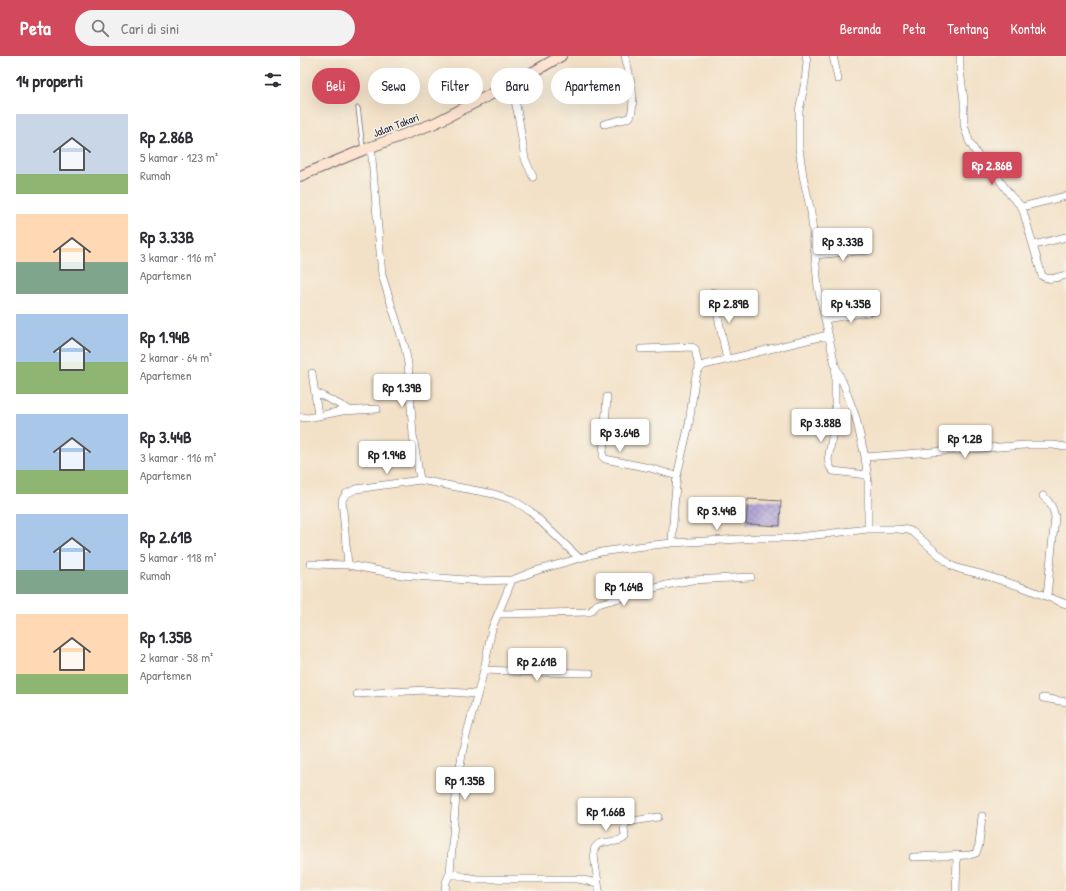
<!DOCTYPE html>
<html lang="id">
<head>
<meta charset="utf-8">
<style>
	:root { --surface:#fff; --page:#f2f2f3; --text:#2b2b33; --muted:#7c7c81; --accent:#d1495b }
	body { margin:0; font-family:"Patrick Hand",sans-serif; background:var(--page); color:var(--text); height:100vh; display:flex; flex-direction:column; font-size:15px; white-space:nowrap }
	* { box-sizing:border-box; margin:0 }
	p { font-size:13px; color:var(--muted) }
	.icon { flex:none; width:22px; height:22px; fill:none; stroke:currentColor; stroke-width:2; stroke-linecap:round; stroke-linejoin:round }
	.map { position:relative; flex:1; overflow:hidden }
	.details { display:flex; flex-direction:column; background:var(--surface); width:300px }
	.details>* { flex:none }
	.guide { position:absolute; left:12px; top:12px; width:380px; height:36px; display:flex; gap:8px }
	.price { position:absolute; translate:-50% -34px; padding:0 9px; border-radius:4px; background:#fff; color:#222; font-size:13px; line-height:26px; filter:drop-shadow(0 1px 2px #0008) }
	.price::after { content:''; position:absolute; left:50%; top:24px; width:12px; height:9px; margin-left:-6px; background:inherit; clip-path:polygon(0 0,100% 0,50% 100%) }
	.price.current { background:var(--accent); color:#fff }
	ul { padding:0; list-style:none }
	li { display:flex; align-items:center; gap:12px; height:100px; padding:0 16px }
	li span { display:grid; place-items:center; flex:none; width:112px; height:80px; border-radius:0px; color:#555 }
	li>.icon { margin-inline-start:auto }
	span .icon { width:48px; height:48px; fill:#fffc; stroke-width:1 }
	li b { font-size:17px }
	h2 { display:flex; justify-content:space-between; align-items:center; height:48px; padding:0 16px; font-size:17px }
	.pill { padding:0 14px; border-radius:18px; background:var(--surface); box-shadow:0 4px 16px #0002; font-size:14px; line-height:36px }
	.pill.current { background:var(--accent); color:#fff }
	header { display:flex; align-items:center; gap:24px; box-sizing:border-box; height:56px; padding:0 20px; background:var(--accent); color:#fff }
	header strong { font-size:19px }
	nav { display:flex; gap:22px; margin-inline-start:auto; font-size:14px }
	.search { width:280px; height:36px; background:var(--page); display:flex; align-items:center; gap:10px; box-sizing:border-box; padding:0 14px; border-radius:22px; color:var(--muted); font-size:15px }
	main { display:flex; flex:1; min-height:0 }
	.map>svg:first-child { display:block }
	.building { fill:url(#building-cross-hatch) }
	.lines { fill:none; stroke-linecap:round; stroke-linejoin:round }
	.lane-casing { stroke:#6b656c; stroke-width:5 }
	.street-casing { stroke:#6b656c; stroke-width:8 }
	.secondary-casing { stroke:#6b656c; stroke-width:12 }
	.lane { stroke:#fff; stroke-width:3.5 }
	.street { stroke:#fff; stroke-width:7 }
	.secondary { stroke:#fde4d1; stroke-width:10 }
	.labels { text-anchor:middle; stroke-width:3; stroke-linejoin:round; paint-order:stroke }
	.street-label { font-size:11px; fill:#22223b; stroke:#f7f3e8 }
</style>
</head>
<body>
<header>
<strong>Peta</strong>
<div class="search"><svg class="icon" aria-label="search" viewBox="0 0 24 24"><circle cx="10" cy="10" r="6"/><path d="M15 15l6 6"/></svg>Cari di sini</div>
<nav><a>Beranda</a><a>Peta</a><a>Tentang</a><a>Kontak</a></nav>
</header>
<main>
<section class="details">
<h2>14 properti<svg class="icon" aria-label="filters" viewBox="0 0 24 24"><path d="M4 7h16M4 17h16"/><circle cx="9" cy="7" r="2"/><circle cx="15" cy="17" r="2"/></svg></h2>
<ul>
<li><span style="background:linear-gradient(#c9d6e8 75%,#8fb573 0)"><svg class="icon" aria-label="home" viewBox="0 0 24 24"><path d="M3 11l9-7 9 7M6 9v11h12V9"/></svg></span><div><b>Rp 2.86B</b><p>5 kamar · 123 m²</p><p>Rumah</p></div></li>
<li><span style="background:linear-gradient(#ffd9b3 60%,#7fa58c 0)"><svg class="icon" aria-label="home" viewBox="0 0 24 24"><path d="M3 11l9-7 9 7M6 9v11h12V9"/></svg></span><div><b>Rp 3.33B</b><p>3 kamar · 116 m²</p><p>Apartemen</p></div></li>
<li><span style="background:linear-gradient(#a9c7e8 60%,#8fb573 0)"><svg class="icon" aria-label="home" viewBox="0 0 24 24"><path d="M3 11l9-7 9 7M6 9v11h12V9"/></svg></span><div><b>Rp 1.94B</b><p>2 kamar · 64 m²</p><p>Apartemen</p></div></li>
<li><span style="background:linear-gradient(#a9c7e8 70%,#8fb573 0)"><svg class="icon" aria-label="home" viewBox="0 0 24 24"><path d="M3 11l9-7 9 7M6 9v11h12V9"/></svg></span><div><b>Rp 3.44B</b><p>3 kamar · 116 m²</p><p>Apartemen</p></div></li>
<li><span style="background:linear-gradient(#a9c7e8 70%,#7fa58c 0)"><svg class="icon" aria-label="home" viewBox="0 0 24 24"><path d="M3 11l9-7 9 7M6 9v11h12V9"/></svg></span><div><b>Rp 2.61B</b><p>5 kamar · 118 m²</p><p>Rumah</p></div></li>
<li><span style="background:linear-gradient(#ffd9b3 75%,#8fb573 0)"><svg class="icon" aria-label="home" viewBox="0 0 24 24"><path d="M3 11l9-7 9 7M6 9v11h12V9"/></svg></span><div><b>Rp 1.35B</b><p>2 kamar · 58 m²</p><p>Apartemen</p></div></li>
</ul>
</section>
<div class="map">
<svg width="766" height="835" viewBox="0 0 766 835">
	<defs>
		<pattern id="building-cross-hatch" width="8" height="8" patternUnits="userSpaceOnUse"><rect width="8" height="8" fill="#b4a7d8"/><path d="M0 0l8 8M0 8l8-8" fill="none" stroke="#9288b0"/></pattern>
	</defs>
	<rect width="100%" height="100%" fill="#f7f3e8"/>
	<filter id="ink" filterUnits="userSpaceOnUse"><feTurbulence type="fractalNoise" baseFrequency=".025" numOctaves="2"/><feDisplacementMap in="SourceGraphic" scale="8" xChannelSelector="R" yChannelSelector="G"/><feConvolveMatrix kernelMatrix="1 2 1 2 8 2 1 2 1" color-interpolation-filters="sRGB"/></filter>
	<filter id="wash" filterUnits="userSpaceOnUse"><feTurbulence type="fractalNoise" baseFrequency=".012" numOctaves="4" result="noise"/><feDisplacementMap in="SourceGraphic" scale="16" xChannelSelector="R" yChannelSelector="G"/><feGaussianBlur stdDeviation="0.9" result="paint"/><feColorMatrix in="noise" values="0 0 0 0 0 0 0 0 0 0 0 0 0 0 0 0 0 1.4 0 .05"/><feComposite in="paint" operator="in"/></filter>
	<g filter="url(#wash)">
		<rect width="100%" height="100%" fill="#f3e1c7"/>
		<g id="blocks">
			<path class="building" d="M448,443L481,445L480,470L446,468Z"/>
		</g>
	</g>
	<g filter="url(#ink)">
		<use href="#blocks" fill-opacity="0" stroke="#6b656c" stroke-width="1"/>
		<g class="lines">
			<g class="lane-casing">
				<path id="lane" d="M58,52L63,93"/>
			</g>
			<g class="street-casing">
				<path id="street" d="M506,0L507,6L505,26L499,55V92L503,120L511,156L518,231L535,309L545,332L556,362L565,401L568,425V473
					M533,0L538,23
					M660,0V14L664,44V69L669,85L678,100L698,122L711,140L722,151L742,220C749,225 758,221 766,219
					M211,28L218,58L225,103L233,121
					M304,68L325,63L330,61C337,45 329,16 325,0
					M71,91L82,219L105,292L108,308L113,379L120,424L194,438L213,444L230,455L279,502
					M722,151L766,140
					M734,189L766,181
					M515,199L569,194
					M413,236L427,304
					M525,263L575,255
					M341,293L392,291L395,293L399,312
					M535,313V364L528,404L530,411L533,415L567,419
					M12,317L18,359
					M15,336L50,354
					M307,341L303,397V401L305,403L350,412L377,420
					M0,361L8,362L42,355L77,353
					M565,401L725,389H753L766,391
					M743,440C750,446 753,451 755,461L747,540
					M372,487L374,451L377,420L389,368L395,323C397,316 398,313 404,309L528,279
					M11,508L48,509L102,519L180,525L212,524L235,515L301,496L336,491L372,487L458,482H490L568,473H597L608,474L613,476L646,505L652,510L660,513L684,519L725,532L766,548
					M48,509L42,444L46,438L56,433L120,424
					M212,524L192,572L184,614L164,688L157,727L150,817L165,821L177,823H278L298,827L299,835
					M198,558L289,556C293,555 294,550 298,548L366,529L392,524L451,521
					M184,614L233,616L290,617
					M57,638L125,634L177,638
					M743,642L766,646
					M613,801L670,799L676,797L679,789L682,760
					M298,827C297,817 294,806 294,796C295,780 318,790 325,781L324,770L327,766L358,761
					M145,835L146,826L150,817
					M656,835L657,800"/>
			</g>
			<g class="secondary-casing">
				<path id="secondary" d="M0,120L63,94L135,67L221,23L261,0"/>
			</g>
			<use href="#lane" class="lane"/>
			<use href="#street" class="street"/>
			<use href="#secondary" class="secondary"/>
		</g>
	</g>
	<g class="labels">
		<g class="street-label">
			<text transform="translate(96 69) rotate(-21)" y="4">Jalan Takari</text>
		</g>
	</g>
</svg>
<b class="price current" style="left:692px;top:130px">Rp 2.86B</b>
<b class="price" style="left:543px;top:206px">Rp 3.33B</b>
<b class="price" style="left:429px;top:268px">Rp 2.89B</b>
<b class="price" style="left:551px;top:268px">Rp 4.35B</b>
<b class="price" style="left:102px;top:352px">Rp 1.39B</b>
<b class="price" style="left:521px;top:387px">Rp 3.88B</b>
<b class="price" style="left:320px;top:397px">Rp 3.64B</b>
<b class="price" style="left:665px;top:403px">Rp 1.2B</b>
<b class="price" style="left:87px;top:419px">Rp 1.94B</b>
<b class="price" style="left:417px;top:475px">Rp 3.44B</b>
<b class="price" style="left:324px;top:551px">Rp 1.64B</b>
<b class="price" style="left:237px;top:626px">Rp 2.61B</b>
<b class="price" style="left:165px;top:745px">Rp 1.35B</b>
<b class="price" style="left:306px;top:776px">Rp 1.66B</b>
<div class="guide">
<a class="pill current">Beli</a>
<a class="pill">Sewa</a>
<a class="pill">Filter</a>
<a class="pill">Baru</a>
<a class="pill">Apartemen</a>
</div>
</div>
</main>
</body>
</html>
